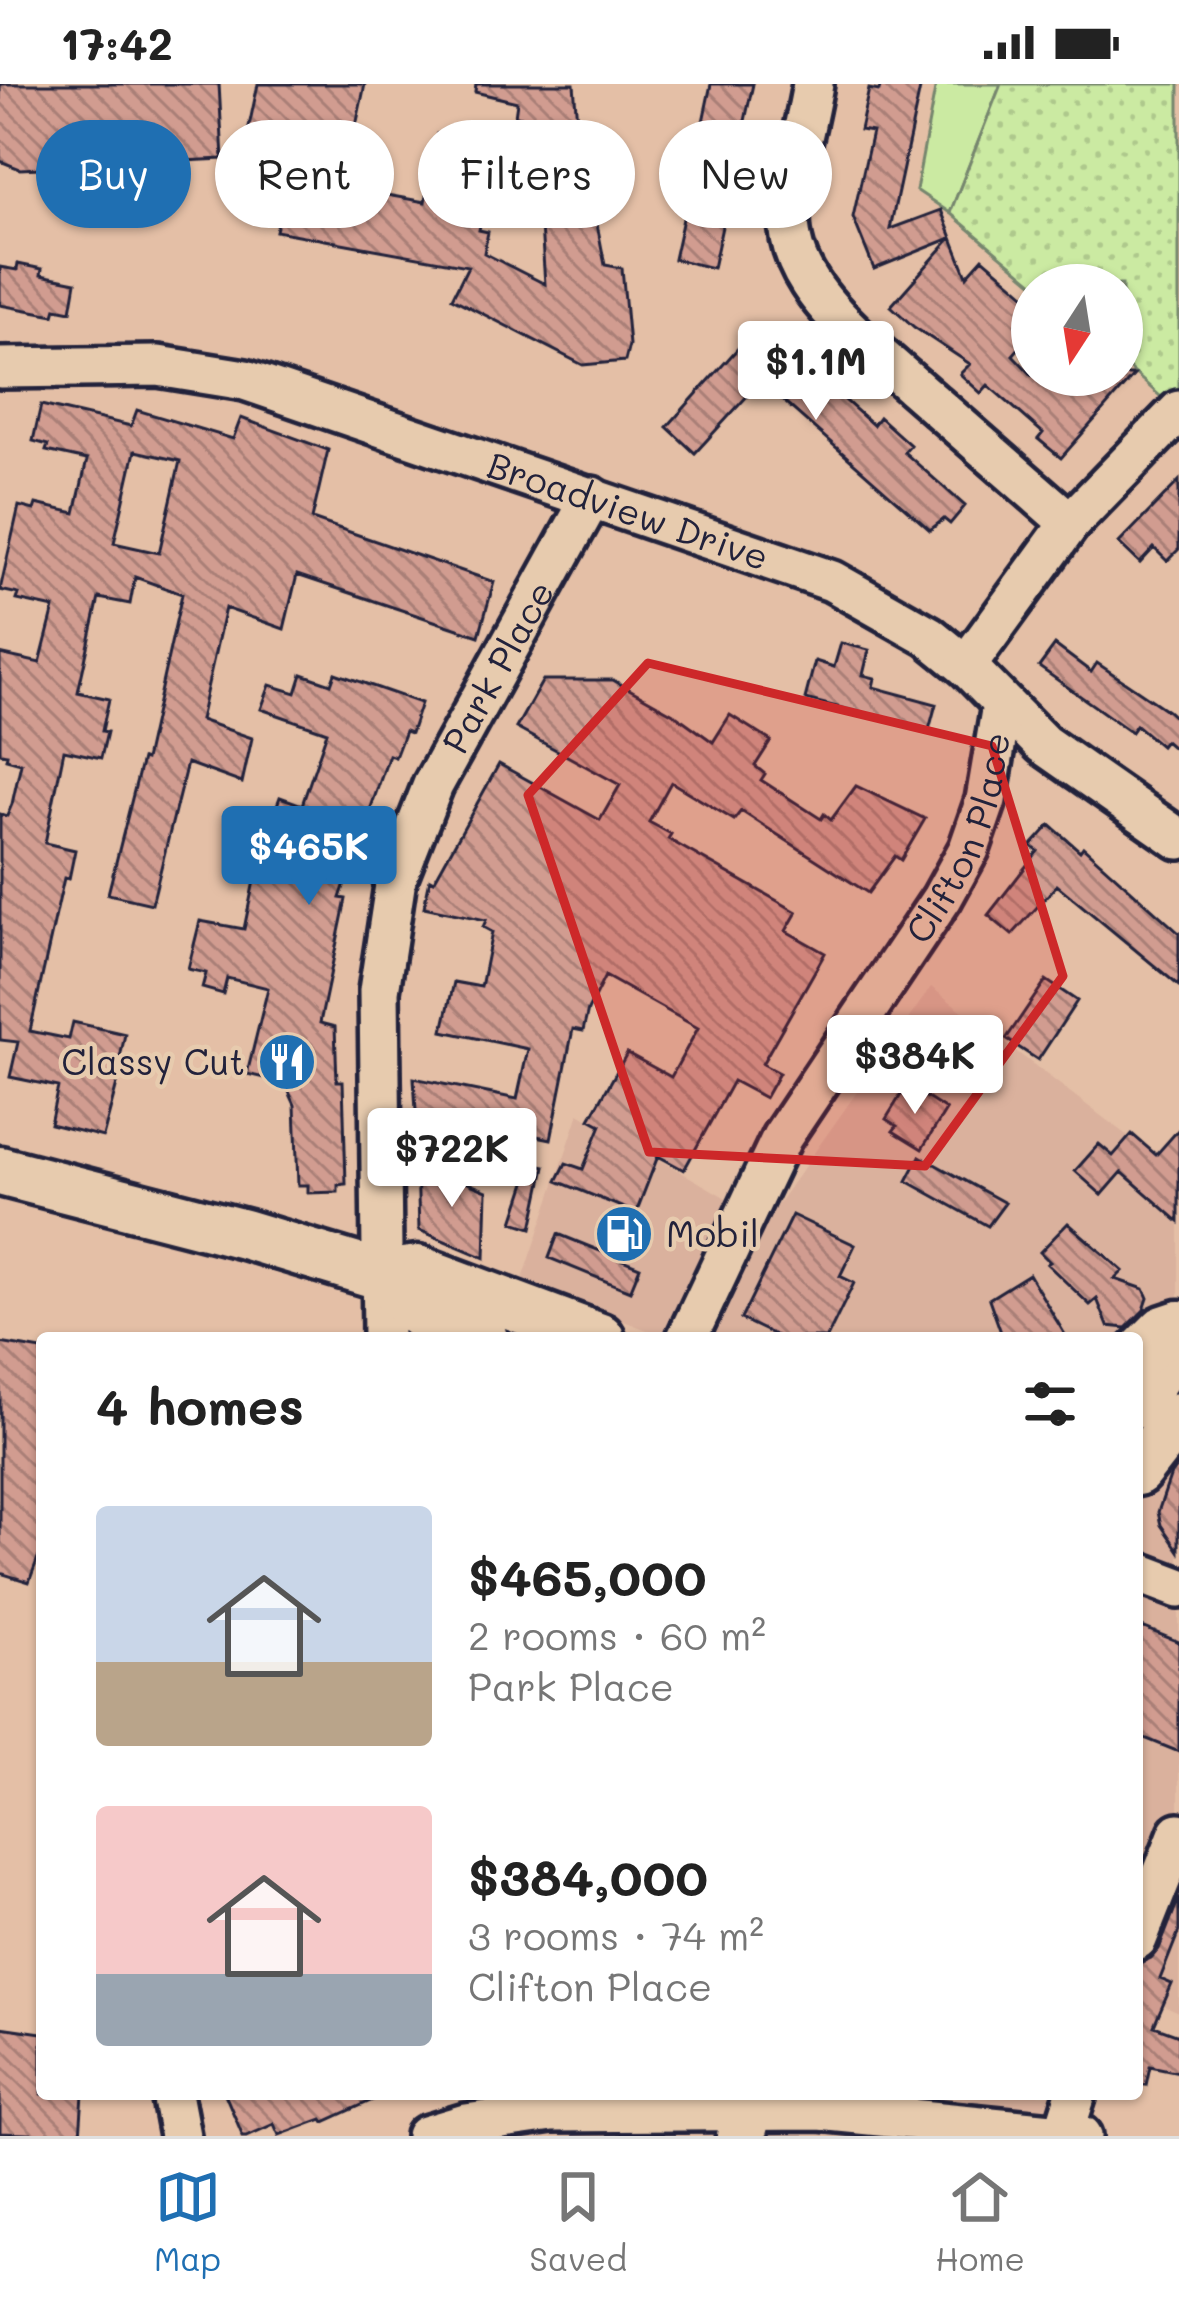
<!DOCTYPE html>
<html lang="en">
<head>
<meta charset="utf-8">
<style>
	:root { --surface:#fff; --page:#f2f2f2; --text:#222; --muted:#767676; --line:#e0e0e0; --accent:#1f6fb2 }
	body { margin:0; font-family:Mali,sans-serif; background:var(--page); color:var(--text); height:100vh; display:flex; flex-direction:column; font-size:45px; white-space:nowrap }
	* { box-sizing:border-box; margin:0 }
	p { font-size:39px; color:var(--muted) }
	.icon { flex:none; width:66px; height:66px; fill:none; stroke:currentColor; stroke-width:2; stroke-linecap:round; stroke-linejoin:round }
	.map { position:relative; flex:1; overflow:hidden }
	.sheet { position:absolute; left:36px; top:1248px; width:1107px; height:768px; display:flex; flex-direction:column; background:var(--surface); border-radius:12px; box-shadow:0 3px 9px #0004 }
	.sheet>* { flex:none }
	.guide { position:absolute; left:36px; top:36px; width:1107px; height:108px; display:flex; gap:24px }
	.needle { width:78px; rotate:192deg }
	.tools { position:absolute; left:1011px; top:180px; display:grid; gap:24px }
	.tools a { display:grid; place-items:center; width:132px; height:132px; border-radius:50%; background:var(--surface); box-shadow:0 3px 9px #0004; font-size:60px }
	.price { position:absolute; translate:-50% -102px; padding:0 27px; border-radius:12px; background:#fff; color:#222; font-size:39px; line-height:78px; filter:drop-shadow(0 3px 6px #0008) }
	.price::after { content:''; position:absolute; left:50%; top:72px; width:36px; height:27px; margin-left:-18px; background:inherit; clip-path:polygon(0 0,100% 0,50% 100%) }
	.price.on { background:var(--accent); color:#fff }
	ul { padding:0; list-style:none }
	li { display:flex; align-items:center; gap:36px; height:300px; padding:0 60px }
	li span { display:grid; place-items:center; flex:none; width:336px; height:240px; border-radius:12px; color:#555 }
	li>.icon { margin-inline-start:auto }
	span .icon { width:144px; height:144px; fill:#fffc; stroke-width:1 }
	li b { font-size:51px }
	h2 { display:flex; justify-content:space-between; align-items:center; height:144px; padding:0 60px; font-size:51px }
	.chip { padding:0 42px; border-radius:54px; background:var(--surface); box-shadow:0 3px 9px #0004; font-size:42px; line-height:108px }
	.chip.on { background:var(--accent); color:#fff }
	.status { display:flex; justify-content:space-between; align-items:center; height:84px; padding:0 60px; background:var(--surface); direction:ltr }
	.status svg { height:33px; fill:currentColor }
	.tab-bar { display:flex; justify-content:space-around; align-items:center; height:168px; border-top:3px solid var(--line); background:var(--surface); font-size:33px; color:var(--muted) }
	.tab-bar a { display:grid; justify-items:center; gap:6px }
	.tab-bar .on { color:var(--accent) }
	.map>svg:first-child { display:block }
	.built { fill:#dab19d }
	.grass { fill:#cbeaa2; stroke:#76866e; stroke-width:3 }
	.park { fill:url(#park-dots); stroke:#76866e; stroke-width:3 }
	.building { fill:url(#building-back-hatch); stroke:#22223b; stroke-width:3; fill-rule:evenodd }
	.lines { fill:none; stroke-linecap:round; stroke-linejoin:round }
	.minor-casing { stroke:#22223b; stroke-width:48 }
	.major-casing { stroke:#22223b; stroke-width:57 }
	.minor { stroke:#e7cbae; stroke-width:39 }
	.major { stroke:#e7cbae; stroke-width:48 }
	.marked { fill:#cd2829; fill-opacity:0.2; stroke:#cd2829; stroke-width:9; stroke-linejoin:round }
	.labels { text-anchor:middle; stroke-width:9; stroke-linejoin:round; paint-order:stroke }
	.street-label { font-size:36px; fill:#22223b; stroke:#e7cbae }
	.poi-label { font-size:36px; fill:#22223b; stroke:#e7cbae; text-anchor:end }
</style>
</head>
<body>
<div class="status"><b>17:42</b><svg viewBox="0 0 49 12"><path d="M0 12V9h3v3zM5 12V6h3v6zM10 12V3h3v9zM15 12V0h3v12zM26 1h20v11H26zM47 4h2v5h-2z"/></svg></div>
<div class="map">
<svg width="1179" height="2052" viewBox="0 0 1179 2052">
	<defs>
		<pattern id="park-dots" width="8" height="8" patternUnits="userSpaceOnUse" patternTransform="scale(3)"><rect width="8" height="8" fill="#cbeaa2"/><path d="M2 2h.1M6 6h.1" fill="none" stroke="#aec88c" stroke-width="1.8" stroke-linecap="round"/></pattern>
		<pattern id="building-back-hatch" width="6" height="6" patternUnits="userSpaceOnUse" patternTransform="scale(3)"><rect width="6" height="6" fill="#d19c90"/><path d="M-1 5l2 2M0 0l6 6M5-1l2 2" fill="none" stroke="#a97f77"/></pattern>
	</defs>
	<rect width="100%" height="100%" fill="#e4bfa6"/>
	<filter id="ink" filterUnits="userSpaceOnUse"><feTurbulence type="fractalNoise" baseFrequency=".00833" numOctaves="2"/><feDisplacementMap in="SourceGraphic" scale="24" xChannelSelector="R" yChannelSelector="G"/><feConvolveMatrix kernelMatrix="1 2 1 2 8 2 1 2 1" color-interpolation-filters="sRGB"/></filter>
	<g filter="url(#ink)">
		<path class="built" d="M931,903L1179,1091V1929L1137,1910V1254H668L522,1198L579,1029L766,1137Z
			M864,2010H1056L1048,2030Z"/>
		<path class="grass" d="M936,0H1001L950,129L916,106Z"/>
		<path class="park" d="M1001,0H1179V329L1122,278V201H1036L950,129Z"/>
		<path class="building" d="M0,0H219L223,75L20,85L0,77Z
			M258,0H365L343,103L425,118L437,50L482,59L470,126L483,128L479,146L488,148L484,169L545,200L541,142L532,140L523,33L515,32L517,18L475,8L476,0H574L584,127L595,130L605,181L622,184L629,261L625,277L583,281L452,214L468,182L276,147L286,101L239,90Z
			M711,0H753L713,184L674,175L686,121L679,120L688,79L694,80Z
			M881,0H921L890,145L941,126L967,192L983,174L1032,216V249L1013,271L1032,291H1134L1061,374L1038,355L1043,349L988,301L981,309L960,290L970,280L914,243L891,222L951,154L874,185L853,133L872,48L860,46L869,5L879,7Z
			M18,180L42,185L41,191L76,198L71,227L56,224L54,231L0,221V183L17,186Z
			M758,242L793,273L798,267L821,288L818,292L873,341L879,333L910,361L904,368L965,422L950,440L944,435L930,446L761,297L695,369L667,343Z
			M41,321L131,342L137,326L233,355L241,334L328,366L312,435L494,498L479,552L297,491L284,545L225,524L200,636L252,654L242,699L187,679L152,820L108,810L142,675L145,676L182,510L135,493L130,520L99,514L78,608L109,615L102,647L107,648L101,674L64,666L45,759L75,766L69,795L64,794L30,947L69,955L73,938L125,950L117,989H120L103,1053L50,1040L58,1003L10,993L18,958L0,956V730L7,732L12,720L21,679L6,675L7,670L0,669V570L40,579L54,524L17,516L19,510L0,506L19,422L34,426L36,420L75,429L87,376L46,367L48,361L33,357ZM135,367L180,377L159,469L114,459Z
			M1179,397V465L1167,477L1154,464L1140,479L1119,459Z
			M841,559L869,566L863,591L875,594L873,603L936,620L929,646L805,615L815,577L834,583Z
			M1055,561L1091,588L1097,579L1168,627L1179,637V669L1165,657L1161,662L1136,641L1131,648L1039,583Z
			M335,589L421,619L411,649L405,647L395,673L389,671L340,814L346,815L320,939L335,943L337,997H343L346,1100L338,1101V1108L308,1109V1101H298L295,1021L285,999L247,990L268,904L227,894L223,910L202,904L206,889L188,885L200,837L244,845L260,768L280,713L302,721L327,648L261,625L270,601L296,609L302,590L331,600Z
			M543,596H613L677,632L713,658L730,631L771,657L755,682L765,690L761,696L821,735L824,730L831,736L856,702L925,735L901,776L895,772L868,809L741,727L734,736L671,698L649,738L671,750L668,755L797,828L786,847L825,869L762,980L779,989L765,1014L733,997L684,1086L658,1072L636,1129L557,1097L566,1079L583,1085L601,1041L590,1035L627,969L671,993L698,944L605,892L588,926L583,947L573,945L551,1055L416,1027L414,994L517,1015L528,965L443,947L454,898L481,903L492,848L483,843L486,836L424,823L430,795L434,797L499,680L600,736L620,701L516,644Z
			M1050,741L1080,767L1083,763L1179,849V902L1057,801L1012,851L988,831L1038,767L1031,762Z
			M1046,896L1077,917L1038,976L1006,955Z
			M907,1001L946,1026L922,1065L893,1047L897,1042L886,1035Z
			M1179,1045V1138L1122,1088L1102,1111L1075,1087L1099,1060L1113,1072L1132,1050L1156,1071Z
			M920,1072L1005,1119L988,1142L907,1097Z
			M417,1078L487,1107L485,1174L419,1146Z
			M532,1080L545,1083L532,1144L513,1138Z
			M792,1131L855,1161L840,1192L854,1199L827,1254H781L741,1235Z
			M1068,1139L1123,1187L1115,1195L1144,1205L1148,1214L1144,1226L1126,1244L1108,1242L1097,1215L1090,1221L1047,1180L1050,1178L1040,1168Z
			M558,1150L640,1183L630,1207L549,1174Z
			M1029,1190L1067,1254H1003L989,1215Z
			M0,1259L42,1266V1475L38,1474L29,1498L0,1489Z
			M1179,1379V1467L1161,1441L1158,1428L1171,1390Z
			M1137,1541L1179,1558V1668L1137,1651Z
			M1179,1814V1847L1160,1895L1172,1900L1154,1942L1179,1951V1988L1150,1982L1146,2001L1137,2000V1886L1140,1879L1151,1874L1159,1865Z
			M0,1943L42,1949V2010H83L80,2052L0,2049Z
			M225,2010H386L324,2038L322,2035L279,2051L274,2040L247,2052H243Z"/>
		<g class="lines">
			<g class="minor-casing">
				<g id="minor">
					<path d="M813,0C793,117 755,156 855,251L1070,439"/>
					<path id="s1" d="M0,284L158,282L245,296L832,497L929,552L966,582L1043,660L1179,755"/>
					<path d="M966,582L1070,439L1179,327"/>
					<path id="s2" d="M383,1254L379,907L396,795L433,701L592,413"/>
					<path id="s3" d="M687,1254L782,1053L942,814L969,765L986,716L1002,621"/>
					<path d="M1137,1324L1179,1268"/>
					<path d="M1137,1488L1179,1504"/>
					<path d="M1137,1855L1179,1749"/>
					<path d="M172,2010L180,2052"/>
					<path d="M1064,2048L1076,2010"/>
					<path d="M426,2052L466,2040L552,2028L819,2026L1082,2052"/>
				</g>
			</g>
			<g class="major-casing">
				<path id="major" d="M0,1087L244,1150L380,1191L418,1186L600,1254
					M380,1191L420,1230L483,1254
					M1137,1273L1164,1246L1179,1241
					M1137,1387L1179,1333
					M741,2052L752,2010"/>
			</g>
			<use href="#minor" class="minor"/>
			<use href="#major" class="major"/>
		</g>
	</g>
	<path class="marked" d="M648,579L992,662L1063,892L925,1082L649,1068L528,711Z"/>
	<defs>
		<g id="restaurant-disc" transform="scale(3)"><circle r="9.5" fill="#1f6fb2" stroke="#e7cbae"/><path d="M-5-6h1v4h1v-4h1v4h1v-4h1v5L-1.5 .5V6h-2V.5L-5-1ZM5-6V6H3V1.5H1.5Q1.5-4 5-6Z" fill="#fff"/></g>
		<g id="fuel-disc" transform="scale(3)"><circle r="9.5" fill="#1f6fb2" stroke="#e7cbae"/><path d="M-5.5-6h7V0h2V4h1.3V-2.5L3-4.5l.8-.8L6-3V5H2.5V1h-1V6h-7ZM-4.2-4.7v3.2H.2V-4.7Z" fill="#fff"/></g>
	</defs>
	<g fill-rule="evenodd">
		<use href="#restaurant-disc" x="287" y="978"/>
		<use href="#fuel-disc" x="624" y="1150"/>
	</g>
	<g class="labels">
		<g class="street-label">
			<text dy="13" stroke="none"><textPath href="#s1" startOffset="651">Broadview Drive</textPath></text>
			<text dy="13" stroke="none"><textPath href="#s2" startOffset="696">Park Place</textPath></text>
			<text dy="13" stroke="none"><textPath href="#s3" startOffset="573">Clifton Place</textPath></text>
		</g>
		<g class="poi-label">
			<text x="245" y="991">Classy Cut</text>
			<text x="666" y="1163" text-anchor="start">Mobil</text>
		</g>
	</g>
</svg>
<div class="tools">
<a><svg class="needle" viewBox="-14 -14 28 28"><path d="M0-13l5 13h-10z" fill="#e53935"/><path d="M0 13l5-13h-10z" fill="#767676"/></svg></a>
</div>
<b class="price" style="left:816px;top:339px">$1.1M</b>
<b class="price on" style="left:309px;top:824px">$465K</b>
<b class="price" style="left:915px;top:1033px">$384K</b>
<b class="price" style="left:452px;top:1126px">$722K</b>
<div class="guide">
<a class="chip on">Buy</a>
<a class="chip">Rent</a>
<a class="chip">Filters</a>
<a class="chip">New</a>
</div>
<section class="sheet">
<h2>4 homes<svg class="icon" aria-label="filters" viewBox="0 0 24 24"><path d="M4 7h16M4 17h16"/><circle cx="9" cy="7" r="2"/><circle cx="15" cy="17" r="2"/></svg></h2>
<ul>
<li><span style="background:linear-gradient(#c9d6e8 65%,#b9a48a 0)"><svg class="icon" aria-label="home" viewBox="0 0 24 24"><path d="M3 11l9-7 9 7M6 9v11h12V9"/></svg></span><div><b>$465,000</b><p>2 rooms · 60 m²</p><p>Park Place</p></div></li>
<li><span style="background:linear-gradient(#f6c9c9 70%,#9aa5b1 0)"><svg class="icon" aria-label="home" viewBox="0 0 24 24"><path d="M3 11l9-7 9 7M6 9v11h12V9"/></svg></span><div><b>$384,000</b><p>3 rooms · 74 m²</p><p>Clifton Place</p></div></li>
</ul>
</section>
</div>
<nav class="tab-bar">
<a class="on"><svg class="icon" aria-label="map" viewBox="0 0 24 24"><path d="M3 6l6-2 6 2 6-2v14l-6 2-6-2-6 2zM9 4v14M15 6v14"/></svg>Map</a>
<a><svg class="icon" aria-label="saved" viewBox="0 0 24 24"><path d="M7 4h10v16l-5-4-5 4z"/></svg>Saved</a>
<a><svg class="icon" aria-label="home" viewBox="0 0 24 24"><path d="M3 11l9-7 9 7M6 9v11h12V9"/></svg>Home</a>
</nav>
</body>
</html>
